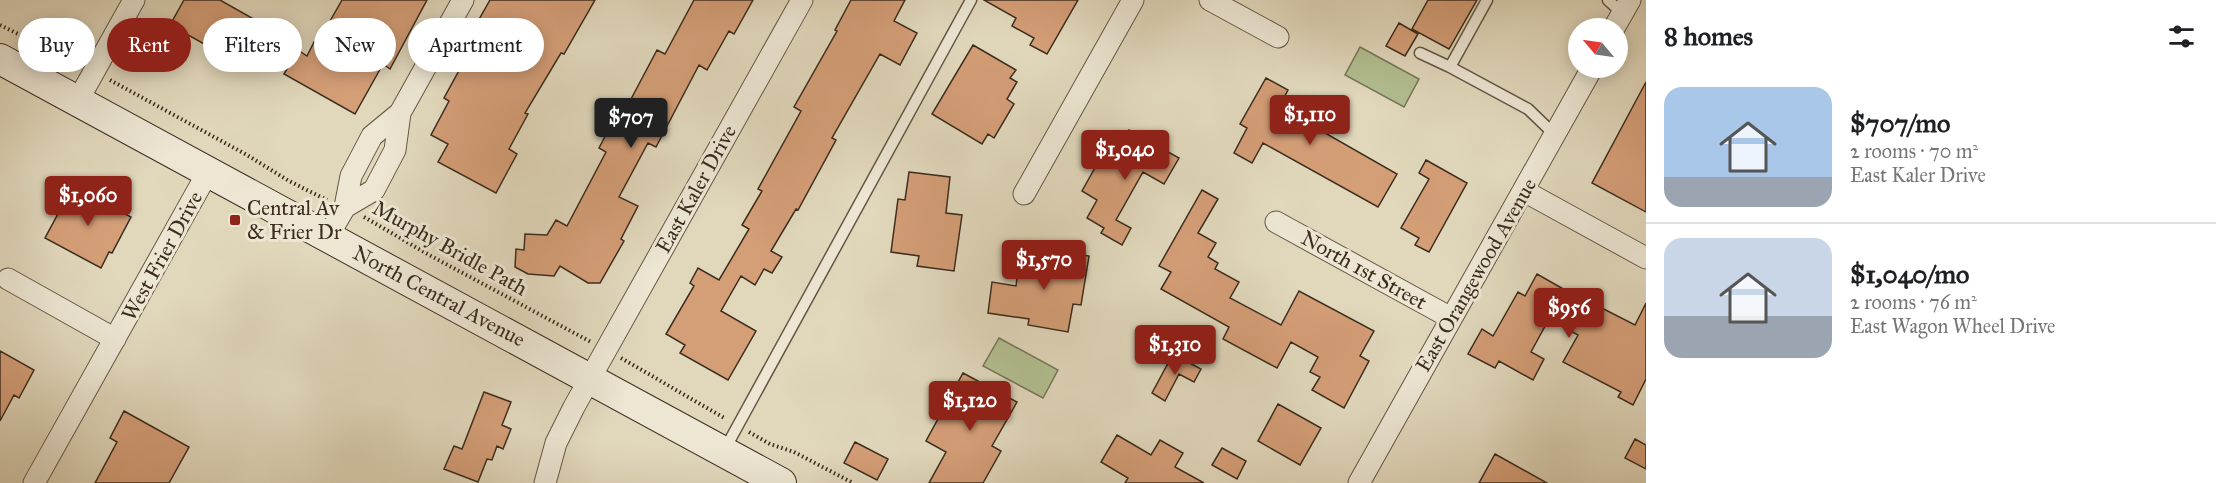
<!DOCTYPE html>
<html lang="en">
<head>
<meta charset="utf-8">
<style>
	:root { --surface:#fff; --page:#f6f6f6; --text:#202124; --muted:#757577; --line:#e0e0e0; --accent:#8f2418 }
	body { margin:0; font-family:"IM FELL Great Primer",serif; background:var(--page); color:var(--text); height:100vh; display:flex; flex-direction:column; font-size:22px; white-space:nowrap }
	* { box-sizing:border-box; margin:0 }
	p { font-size:20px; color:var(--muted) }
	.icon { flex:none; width:33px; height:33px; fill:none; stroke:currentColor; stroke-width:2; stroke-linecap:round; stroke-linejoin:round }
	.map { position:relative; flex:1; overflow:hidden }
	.side { display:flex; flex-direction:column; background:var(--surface); width:570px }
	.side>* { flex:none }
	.top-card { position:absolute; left:18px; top:18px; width:570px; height:54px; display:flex; gap:12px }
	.needle { width:39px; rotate:299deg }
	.buttons { position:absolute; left:1568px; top:18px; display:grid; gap:12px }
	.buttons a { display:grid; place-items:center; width:60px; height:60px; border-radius:50%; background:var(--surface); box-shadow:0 3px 15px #0003; font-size:30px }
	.price { position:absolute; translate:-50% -51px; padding:0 14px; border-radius:6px; background:var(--accent); color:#fff; font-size:20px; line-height:39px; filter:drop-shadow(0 2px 3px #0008) }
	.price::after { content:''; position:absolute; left:50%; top:36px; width:18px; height:14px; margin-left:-9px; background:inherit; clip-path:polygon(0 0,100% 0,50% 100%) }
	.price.current { background:#222; color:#fff }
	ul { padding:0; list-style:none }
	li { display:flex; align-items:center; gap:18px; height:150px; padding:0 18px }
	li+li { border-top:2px solid var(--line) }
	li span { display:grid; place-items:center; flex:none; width:168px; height:120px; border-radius:18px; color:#555 }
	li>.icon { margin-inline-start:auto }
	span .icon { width:72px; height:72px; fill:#fffc; stroke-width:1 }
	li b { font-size:26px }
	h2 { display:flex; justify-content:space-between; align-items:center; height:72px; padding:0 18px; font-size:26px }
	.tag { padding:0 21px; border-radius:27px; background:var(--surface); box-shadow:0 3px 15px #0003; font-size:21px; line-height:54px }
	.tag.current { background:var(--accent); color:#fff }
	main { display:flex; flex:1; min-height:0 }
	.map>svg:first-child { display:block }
	.green { fill:#b2bf91; stroke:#767658; stroke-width:1.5 }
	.building { fill:#d49e77; stroke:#3b2c1f; stroke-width:1.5 }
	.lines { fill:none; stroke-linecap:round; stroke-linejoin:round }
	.service-casing { stroke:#645746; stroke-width:13 }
	.minor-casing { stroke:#645746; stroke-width:23 }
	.secondary-casing { stroke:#3b2c1f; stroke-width:32 }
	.path { stroke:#3b2c1f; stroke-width:4; stroke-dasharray:1.5 3; stroke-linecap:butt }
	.service { stroke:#ece6d3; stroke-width:10 }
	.minor { stroke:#ece6d3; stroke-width:21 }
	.secondary { stroke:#ece6d3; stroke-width:30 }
	.poi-dot { fill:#8f2418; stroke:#ece6d3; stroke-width:2 }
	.labels { text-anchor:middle; stroke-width:6; stroke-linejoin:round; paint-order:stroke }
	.street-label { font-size:21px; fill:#3b2c1f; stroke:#ece6d3 }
	.poi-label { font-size:21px; fill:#3b2c1f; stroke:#ece6d3; text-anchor:start }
</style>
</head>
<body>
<main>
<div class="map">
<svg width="1646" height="483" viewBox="0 0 1646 483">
	<rect width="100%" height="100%" fill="#e1d8bc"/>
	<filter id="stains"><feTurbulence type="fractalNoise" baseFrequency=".00333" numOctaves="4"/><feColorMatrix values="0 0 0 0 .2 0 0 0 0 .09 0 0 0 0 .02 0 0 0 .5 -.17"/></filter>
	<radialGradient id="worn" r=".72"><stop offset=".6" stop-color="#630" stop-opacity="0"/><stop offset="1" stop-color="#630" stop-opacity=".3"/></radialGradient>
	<path class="green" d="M1360,47L1419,79L1404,107L1345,75Z
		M999,338L1058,370L1043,398L983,366Z"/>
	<path class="building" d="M184,0H220L271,29L258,52L249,47L240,64L170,25Z
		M342,0H427L390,69L383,64L355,114L284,74L298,50L307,56L314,42L317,44Z
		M490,0H595L564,54L561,53L525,113L528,114L509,149L517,154L496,193L438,162L448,144L431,135L449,101L444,98L461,67L467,70L486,37L473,30Z
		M694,0H753L734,34L729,31L707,70L699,65L656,147L648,143L619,197L638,206L621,239L624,241L600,283H588L560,266L554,276L528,274L515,267L516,249L524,250L525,234L547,235L556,220L567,226L606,152L599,148L608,131L613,133L657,50L665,54Z
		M851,0H905L894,21L917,33L900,65L880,54L832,138L836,140L798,210L796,209L771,251L782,257L772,273L764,269L755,285L741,276L721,311L756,331L728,380L680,353L685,345L666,334L694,286L690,283L698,268L719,280L749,229L742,225L762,191L758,189L801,111L794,107L837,31L835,30Z
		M984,0H1078L1047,54L1030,45L1034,38L1012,26L1016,18Z
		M1428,0H1477L1449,49L1412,29Z
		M1399,23L1418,34L1405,56L1386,46Z
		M973,45L1016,70L1010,78L1017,82L1007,99L1014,104L994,138L988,134L982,144L932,114Z
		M1266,78L1288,90L1280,105L1327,129L1325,133L1397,174L1378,207L1263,143L1252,163L1234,153L1247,128L1240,124Z
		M1646,82V212L1592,183Z
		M1129,130L1179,158L1164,184L1143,172L1116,220L1131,228L1122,245L1101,233L1104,228L1087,218L1097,200L1082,191L1101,157L1111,162Z
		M1426,160L1467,183L1429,252L1415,245L1419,238L1401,228L1429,179L1419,173Z
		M909,172L950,177L946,213L962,215L954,271L917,266L919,256L891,252L898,199L905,200Z
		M73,186L131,217L112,253L109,252L101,268L45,238Z
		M1202,190L1218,199L1198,233L1216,243L1208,257L1218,263L1215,269L1239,282L1230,298L1281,325L1299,291L1374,331L1360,356L1369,361L1344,408L1312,390L1320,377L1310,372L1318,357L1291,342L1277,368L1223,339L1229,327L1161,289L1171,272L1159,266Z
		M1047,249L1089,256L1081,305L1073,304L1068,332L1028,325L1029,319L988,313L992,282L1016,286L1019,263L1044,267Z
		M1537,274L1593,306L1594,304L1635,325L1646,303V379L1633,405L1618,397L1621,392L1563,362L1578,335L1549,319L1531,352L1544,359L1533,380L1499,361L1495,368L1468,354L1482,329L1493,336L1518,292L1525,296Z
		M0,351L34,370L19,398L14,395L0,421Z
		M1173,354L1201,369L1194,382L1179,374L1165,401L1152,393Z
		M963,373L1017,402L992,446L1001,451L983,483H929L946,452L926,441Z
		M484,392L511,402L502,425L511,429L503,449L497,446L492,460L487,459L478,482L444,469L454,446L462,449Z
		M1278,404L1321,428L1300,465L1258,441Z
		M124,411L189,447L169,483H95L117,442L110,438Z
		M1117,435L1151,455L1160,440L1183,453L1175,467L1204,483H1125L1128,478L1101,462Z
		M1635,439L1646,445V469L1625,458Z
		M855,442L888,459L877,480L844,463Z
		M1222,448L1246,461L1237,479L1212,465Z
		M1495,454L1547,483H1479Z"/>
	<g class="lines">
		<g class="service-casing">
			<path id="service" d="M1608,0L1623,14
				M1420,53L1450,67L1528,109L1554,134
				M1450,67L1487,0
				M725,449L971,0"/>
		</g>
		<g class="minor-casing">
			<path id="minor" d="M1210,0L1278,37
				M1614,28L1630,0
				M77,102L134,0
				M1524,191L1646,258
				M1024,194L1133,0
				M345,207L374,190L395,150L400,113L463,0
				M1276,222L1451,318
				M328,236L345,207L351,176L372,136L400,113
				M8,279L115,339
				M34,483L208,172
				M545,483L556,443L574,407L802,0
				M1359,483L1592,68"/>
		</g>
		<g class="secondary-casing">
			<path id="secondary" d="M0,59L781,483"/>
		</g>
		<path class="path" d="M0,25L77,63
			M110,80L247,155L289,181L327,200
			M364,217L431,256L591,342
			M621,358L726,419
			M749,432L770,444L794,452L853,483"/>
		<use href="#service" class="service"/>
		<use href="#minor" class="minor"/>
		<use href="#secondary" class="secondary"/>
	</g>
	<rect class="poi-dot" x="229" y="214" width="12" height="12" rx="3"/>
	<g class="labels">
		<g class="street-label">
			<text transform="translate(696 189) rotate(-61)" y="7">East Kaler Drive</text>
			<text transform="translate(450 248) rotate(29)" y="7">Murphy Bridle Path</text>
			<text transform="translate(162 256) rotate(-61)" y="7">West Frier Drive</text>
			<text transform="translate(1364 270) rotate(29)" y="7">North 1st Street</text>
			<text transform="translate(1476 275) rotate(-60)" y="7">East Orangewood Avenue</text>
			<text transform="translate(439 296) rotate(28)" y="7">North Central Avenue</text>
		</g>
		<g class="poi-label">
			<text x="247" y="215">Central Av<tspan x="247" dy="24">&amp; Frier Dr</tspan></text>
		</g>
	</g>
	<rect width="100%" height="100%" filter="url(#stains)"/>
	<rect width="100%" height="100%" fill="url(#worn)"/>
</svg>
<div class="buttons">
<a><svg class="needle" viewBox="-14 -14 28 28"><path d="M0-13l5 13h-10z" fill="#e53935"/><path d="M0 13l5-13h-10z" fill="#757577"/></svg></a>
</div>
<b class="price" style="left:1310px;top:146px">$1,110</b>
<b class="price current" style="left:631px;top:149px">$707</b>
<b class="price" style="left:1125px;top:181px">$1,040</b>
<b class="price" style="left:88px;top:227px">$1,060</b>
<b class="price" style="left:1044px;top:291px">$1,570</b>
<b class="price" style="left:1569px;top:339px">$956</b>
<b class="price" style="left:1175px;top:376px">$1,310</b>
<b class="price" style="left:970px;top:432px">$1,120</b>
<div class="top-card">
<a class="tag">Buy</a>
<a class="tag current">Rent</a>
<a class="tag">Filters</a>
<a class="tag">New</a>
<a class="tag">Apartment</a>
</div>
</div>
<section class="side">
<h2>8 homes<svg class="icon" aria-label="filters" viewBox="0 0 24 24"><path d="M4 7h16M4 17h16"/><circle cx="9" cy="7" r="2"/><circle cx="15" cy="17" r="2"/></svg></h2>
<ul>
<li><span style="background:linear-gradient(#a9c7e8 75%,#9aa5b1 0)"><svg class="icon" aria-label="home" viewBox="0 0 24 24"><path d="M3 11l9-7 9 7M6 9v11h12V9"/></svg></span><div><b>$707/mo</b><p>2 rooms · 70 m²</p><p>East Kaler Drive</p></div></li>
<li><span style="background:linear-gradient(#c9d6e8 65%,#9aa5b1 0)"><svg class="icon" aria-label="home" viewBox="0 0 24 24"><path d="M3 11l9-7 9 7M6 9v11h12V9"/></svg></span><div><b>$1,040/mo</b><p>2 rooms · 76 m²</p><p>East Wagon Wheel Drive</p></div></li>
</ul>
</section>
</main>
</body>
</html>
